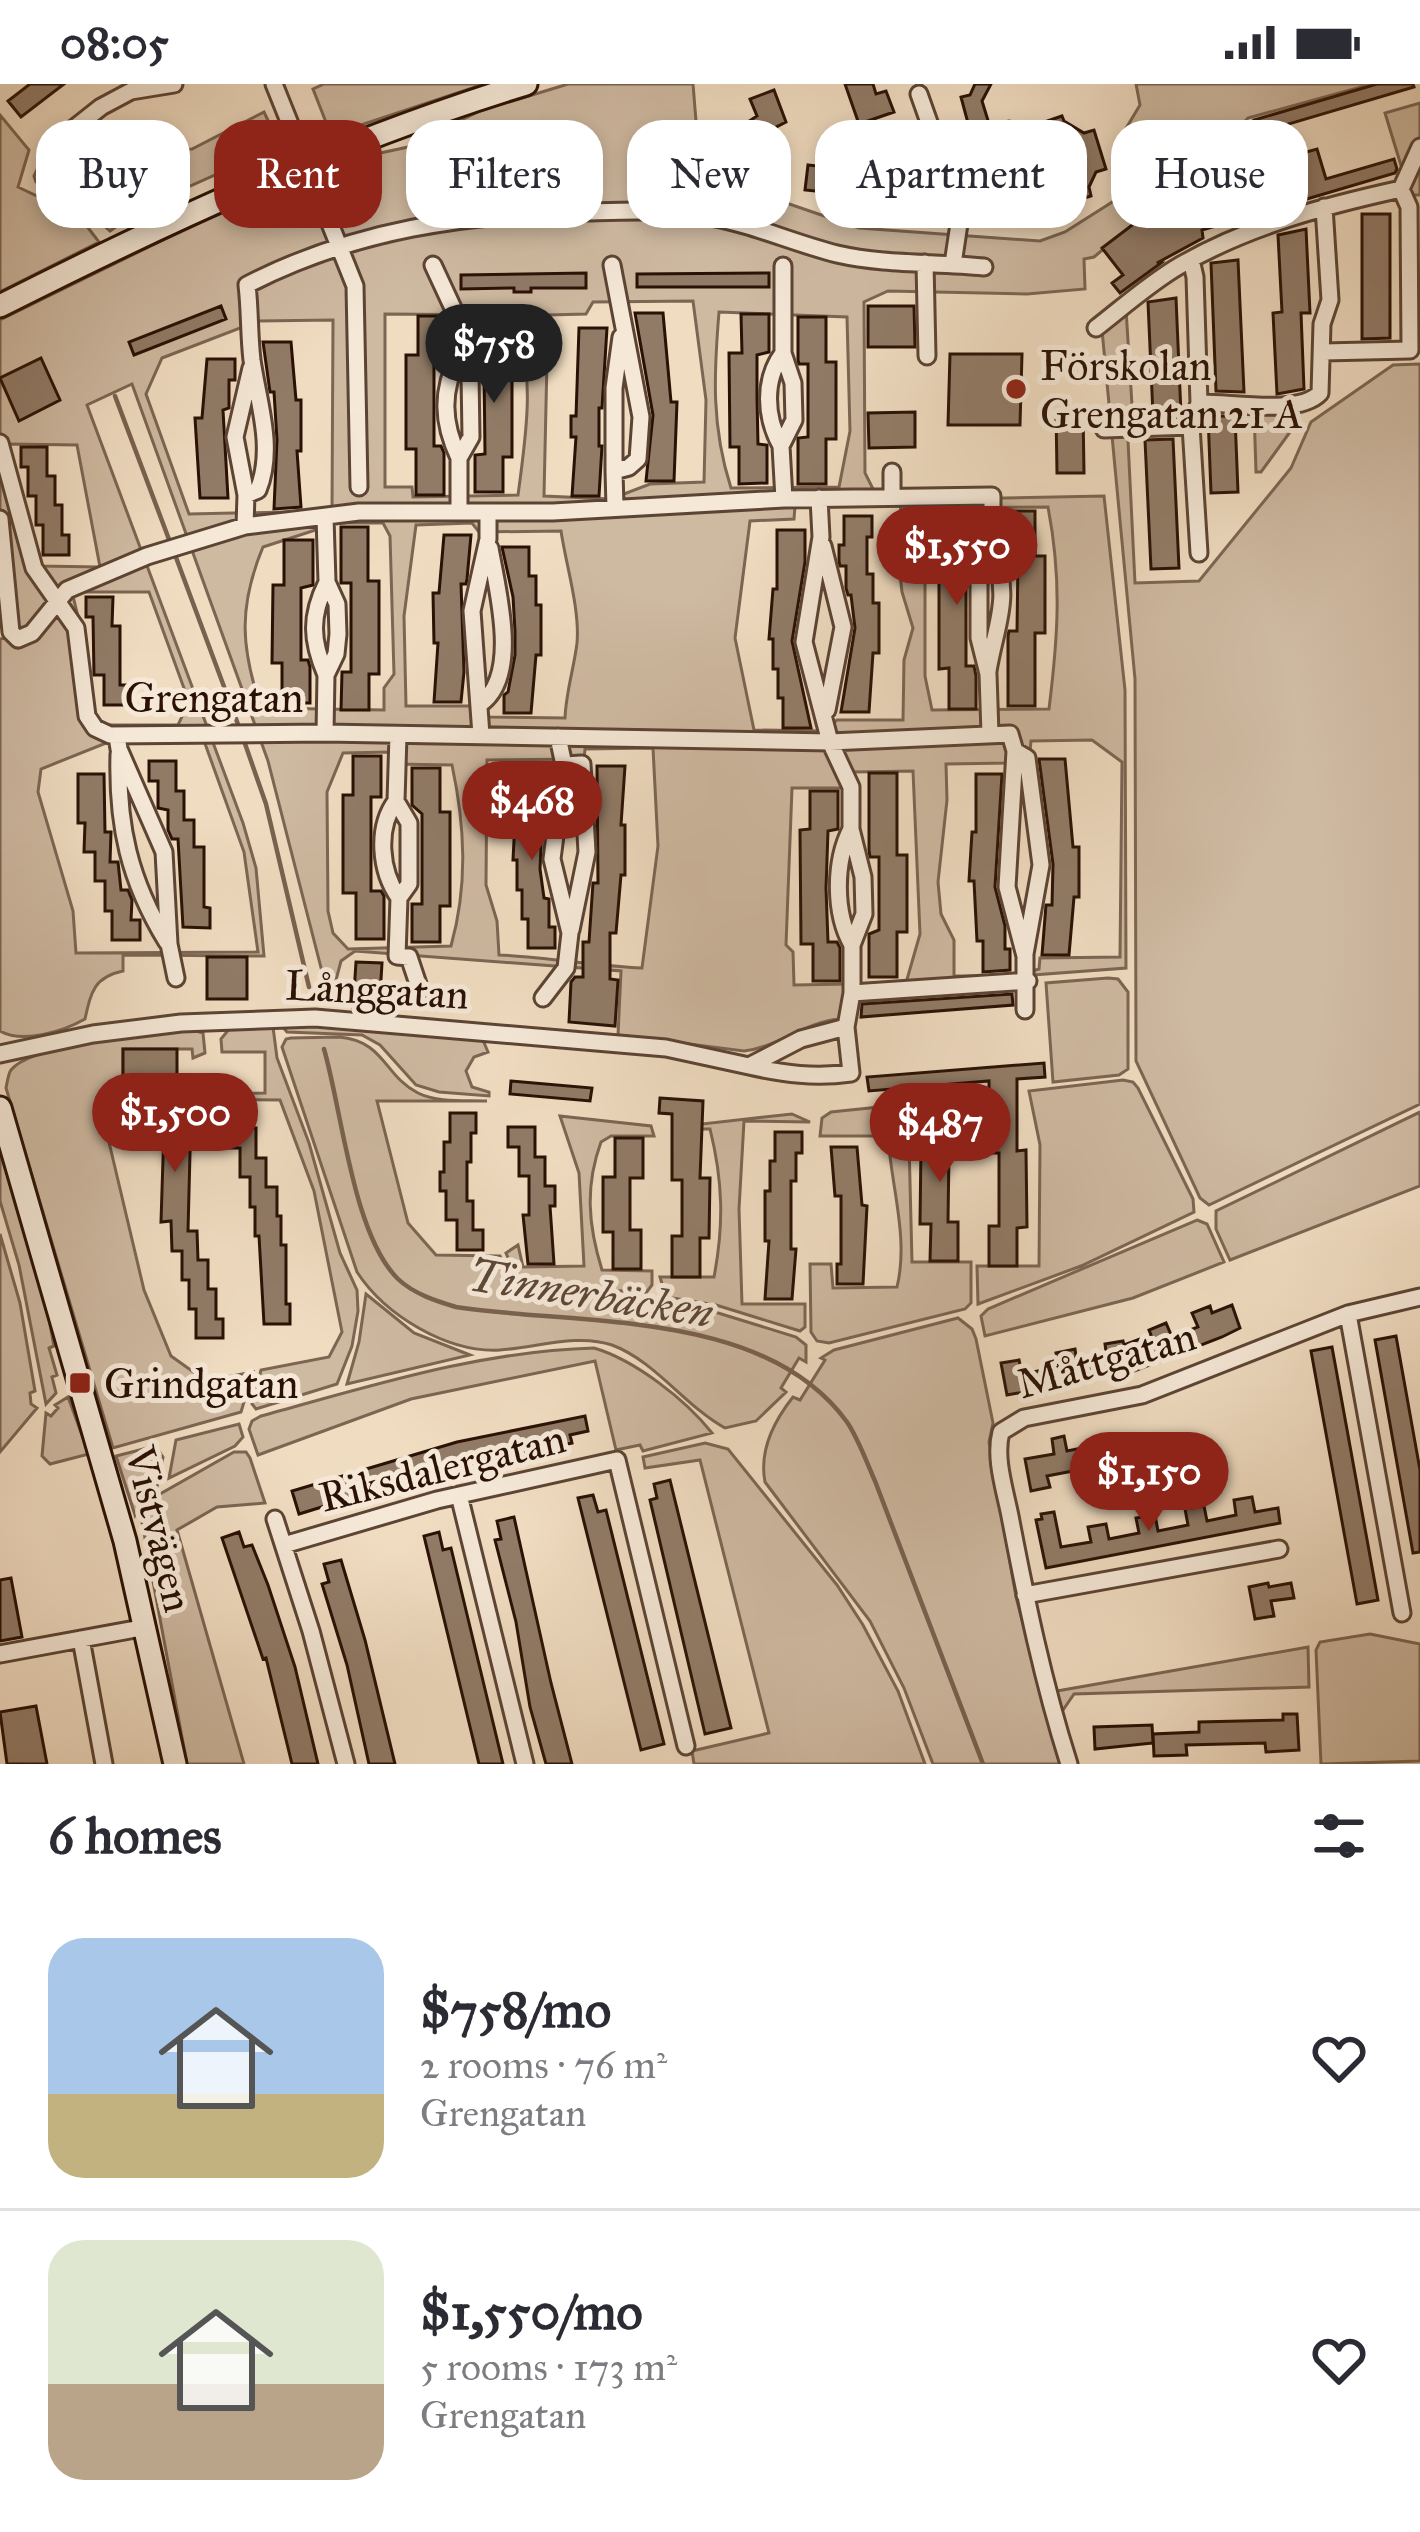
<!DOCTYPE html>
<html lang="en">
<head>
<meta charset="utf-8">
<style>
	:root { --surface:#fff; --page:#f7f7f7; --text:#2b2b33; --muted:#7c7c81; --line:#e1e1e2; --accent:#8f2418 }
	body { margin:0; font-family:"IM FELL Great Primer",serif; background:var(--page); color:var(--text); height:100vh; display:flex; flex-direction:column; font-size:45px; white-space:nowrap }
	* { box-sizing:border-box; margin:0 }
	p { font-size:39px; color:var(--muted) }
	.icon { flex:none; width:66px; height:66px; fill:none; stroke:currentColor; stroke-width:2; stroke-linecap:round; stroke-linejoin:round }
	.map { position:relative; height:1680px; overflow:hidden }
	.drawer { display:flex; flex-direction:column; background:var(--surface); flex:1 }
	.drawer>* { flex:none }
	.hud { position:absolute; left:36px; top:36px; width:1350px; height:108px; display:flex; gap:24px }
	.price { position:absolute; translate:-50% -102px; padding:0 27px; border-radius:42px; background:var(--accent); color:#fff; font-size:39px; line-height:78px; filter:drop-shadow(0 3px 6px #0008) }
	.price::after { content:''; position:absolute; left:50%; top:72px; width:36px; height:27px; margin-left:-18px; background:inherit; clip-path:polygon(0 0,100% 0,50% 100%) }
	.price.current { background:#222; color:#fff }
	ul { padding:0; list-style:none }
	li { display:flex; align-items:center; gap:36px; height:300px; padding:0 48px }
	li+li { border-top:3px solid var(--line) }
	li span { display:grid; place-items:center; flex:none; width:336px; height:240px; border-radius:36px; color:#555 }
	li>.icon { margin-inline-start:auto }
	span .icon { width:144px; height:144px; fill:#fffc; stroke-width:1 }
	li b { font-size:51px }
	h2 { display:flex; justify-content:space-between; align-items:center; height:144px; padding:0 48px; font-size:51px }
	.tag { padding:0 42px; border-radius:36px; background:var(--surface); box-shadow:0 6px 18px #0003; font-size:42px; line-height:108px }
	.tag.current { background:var(--accent); color:#fff }
	.status { display:flex; justify-content:space-between; align-items:center; height:84px; padding:0 60px; background:var(--surface); direction:ltr }
	.status svg { height:33px; fill:currentColor }
	.map>svg:first-child { display:block }
	.green { fill:#ceb9a1; stroke:#7c6553; stroke-width:3; fill-rule:evenodd }
	.lines { fill:none; stroke-linecap:round; stroke-linejoin:round }
	.stream { stroke:#79614f; stroke-width:4.5 }
	.building { fill:#917b67; stroke:#2a1105; stroke-width:3; fill-rule:evenodd }
	.minor-casing { stroke:#5c4434; stroke-width:21 }
	.secondary-casing { stroke:#2a1105; stroke-width:27 }
	.minor { stroke:#f5e8d7; stroke-width:15 }
	.secondary { stroke:#f5e8d7; stroke-width:21 }
	.poi-dot { fill:#8f2418; stroke:#f5e8d7; stroke-width:4.5 }
	.labels { text-anchor:middle; stroke-width:10; stroke-linejoin:round; paint-order:stroke }
	.poi-label { font-size:42px; fill:#2a1105; stroke:#f5e8d7; text-anchor:start }
	.street-label { font-size:42px; fill:#2a1105; stroke:#f5e8d7 }
	.water-label { font-size:45px; font-style:italic; fill:#5e4737; stroke:#f5e8d7 }
</style>
</head>
<body>
<div class="status"><b>08:05</b><svg viewBox="0 0 49 12"><path d="M0 12V9h3v3zM5 12V6h3v6zM10 12V3h3v9zM15 12V0h3v12zM26 1h20v11H26zM47 4h2v5h-2z"/></svg></div>
<div class="map">
<svg width="1420" height="1680" viewBox="0 0 1420 1680">
	<rect width="100%" height="100%" fill="#f0dcc1"/>
	<filter id="stains"><feTurbulence type="fractalNoise" baseFrequency=".00167" numOctaves="4"/><feColorMatrix values="0 0 0 0 .2 0 0 0 0 .09 0 0 0 0 .02 0 0 0 .5 -.17"/></filter>
	<radialGradient id="worn" r=".72"><stop offset=".6" stop-color="#630" stop-opacity="0"/><stop offset="1" stop-color="#630" stop-opacity=".3"/></radialGradient>
	<path class="green" d="M324,0H484L331,51L313,5Z
		M568,0H693L701,99L760,110L859,144L1040,157L1065,148L1128,108L1116,61L1140,21L1136,0H1372L1248,34L1213,70L1214,91L1148,128L1094,173L1084,175L1085,205L1027,210L888,207L864,218L865,389L874,407L902,416L1104,412L1125,606L1126,884L847,905L839,935C805,938 778,963 744,967L618,951L621,887L355,867L341,877L335,900L327,907L268,677L132,300L87,321L243,739L256,784L264,872L123,871V887C94,893 91,908 85,935C64,947 23,960 0,947V555L6,554L0,463V236L226,125L343,77L436,57L434,49L480,27ZM693,217L706,316L704,398L650,400L611,415L544,412L548,231L586,230L593,218ZM719,228L847,233L850,347L839,403L731,404C711,342 714,289 719,228ZM385,230L517,231C534,295 527,346 518,411L413,413L412,403H385ZM333,236L332,427L189,430L146,310L162,274L258,237ZM8,360L77,361L100,483L39,482ZM901,418L898,474L902,508L913,544L904,576L903,636H837L823,647L754,646L735,554L750,437L794,435L795,422ZM1048,423C1062,496 1058,552 1049,625L932,626L925,592V469L941,424ZM337,439H383L390,452L394,590L384,604V626L261,624C241,564 238,523 263,463ZM472,439L479,448L561,447C566,481 580,525 577,559C574,584 566,608 565,634L490,633L474,622H406L404,532L416,441ZM83,508H149L189,618L178,641H101L96,635L80,541L73,512ZM203,654L244,768L258,868L76,869L73,827L38,708L41,685L111,657ZM1092,656L1122,678L1120,873L1040,874L1039,885L1017,892H954V856L941,830L938,798L947,716L946,680L1010,679L1030,667L1031,657ZM653,664L658,762L642,884C593,882 548,873 499,871L497,837L486,801L487,676L584,675L585,665ZM392,668L393,680L452,681C465,742 468,801 451,862L348,865L333,849L328,827L327,708L343,669ZM913,687L920,850L906,899L794,901L793,868L786,861L792,704H845L854,688Z
		M1420,19V111H1410L1385,29Z
		M264,28L280,62L177,108C159,134 133,128 110,147L79,119L36,98L34,92L41,77L61,86L79,81L91,100L155,67L192,65Z
		M0,31L29,66L18,103L79,132L99,158L0,208Z
		M1126,225L1133,337L1128,357L1135,499L1199,497L1291,384L1311,338L1393,281L1420,280V1020L1209,1121L1200,1114L1136,977L1135,595L1102,246Z
		M1254,326H1284L1298,337L1261,388H1256Z
		M1108,894L1118,895L1128,908V985L1119,991L1053,998L1046,899Z
		M282,942L349,943L482,954L488,968L474,973L466,987L472,1003L489,1008V1012L439,1008L416,1001L380,961L362,951L287,948Z
		M273,943L277,974L309,1059L340,1169L357,1206L358,1227L352,1262L337,1300L256,1325L252,1320L261,1286L329,1273L342,1248L314,1107L280,1016L208,1015V1010L222,1002L223,1010L265,1009V968H222L221,955L230,944Z
		M193,946L203,949L205,969L193,974L192,965H123V1015L99,1016L144,1206L171,1272L206,1297L253,1288L241,1328L113,1364L6,1004C7,1000 8,990 11,986C32,959 156,950 193,946Z
		M339,953C385,957 384,992 418,1009C438,1019 465,1016 487,1017H377L408,1139L436,1171L500,1172L512,1197L521,1203L702,1224L796,1253L806,1261V1278L799,1274L781,1304L786,1308L756,1337L725,1344C685,1322 655,1277 612,1261C577,1249 535,1264 500,1266C447,1269 385,1231 357,1188L282,963L286,955L291,954Z
		M1123,996L1133,998L1138,1004L1193,1115L1194,1128L1081,1182L978,1220L977,1182H1039L1040,1061L1029,1007Z
		M957,1015L970,1022L920,1023L909,1058L912,1178H971V1219L965,1225L829,1259L817,1257L811,1248L810,1180H831L833,1204L897,1203C909,1154 891,1102 888,1052H820L822,1034L831,1028Z
		M1420,1028V1102L1230,1176L1216,1145V1127Z
		M792,1030L810,1038L744,1037L739,1125L742,1220H805V1243L800,1247L716,1221L666,1213L660,1193H714C724,1141 723,1097 710,1045H693V1041Z
		M560,1032L651,1042L654,1052H611L601,1058C585,1102 588,1141 602,1186L652,1187V1201L646,1209L528,1199L516,1192L506,1169L518,1161L523,1183L584,1182L579,1089Z
		M0,1061L46,1219L54,1262L49,1264L57,1291L52,1293L56,1309L46,1320L19,1181L0,1117Z
		M1197,1136L1207,1140L1224,1178L1133,1214L985,1252L981,1232L988,1225Z
		M0,1150L20,1219L35,1307L30,1309L31,1320L37,1324L0,1368Z
		M366,1210L414,1249L470,1271L347,1300L359,1258Z
		M958,1234L972,1245L976,1255L993,1339L989,1358L1016,1513L1060,1680H933L904,1604L870,1537L765,1398C759,1367 774,1337 793,1313L800,1316L825,1276L821,1274L834,1266Z
		M594,1264C635,1276 686,1316 712,1349L643,1367L640,1361L616,1366L595,1277L411,1315L258,1371L249,1345L252,1337L261,1332C371,1302 480,1267 594,1264Z
		M68,1313L89,1370L50,1380L42,1372L46,1329L51,1332L58,1324L55,1321Z
		M239,1340L243,1353L235,1362L169,1394L176,1356Z
		M705,1359L728,1365L837,1501L863,1541L898,1607L925,1680H694L692,1667L769,1649L700,1376L645,1384L643,1373Z
		M155,1362L163,1373L157,1403L143,1415L135,1431L116,1372Z
		M234,1368H246L250,1374L265,1419L217,1423L177,1446L244,1680H187L142,1438L151,1418L160,1410Z
		M1370,1550L1420,1560V1677L1321,1680L1316,1566L1320,1558Z
		M1308,1563L1309,1603L1074,1610L1061,1629L1057,1607Z"/>
	<g class="lines">
		<path class="stream" d="M115,312L170,458
			M174,468L239,643
			M243,654L266,720L309,903
			M324,965C342,1027 353,1151 398,1195C414,1210 436,1217 456,1223C580,1242 764,1224 847,1338C859,1356 866,1377 875,1397L983,1680"/>
	</g>
	<path class="building" d="M30,0H64L21,33L8,17Z
		M845,0H873L876,10L886,7L894,28L859,40Z
		M975,0H991L982,17L990,43L981,45L976,54L964,47L968,39L961,13L970,11Z
		M1377,0H1413L1414,3L1258,49L1254,36Z
		M774,6L786,38L733,65L725,53L757,32L750,15Z
		M1062,32L1064,37L1084,49L1094,46L1106,85L1096,88L1089,103L1091,112L1052,124L1049,114L1035,107L1025,110L1017,83L1042,88L1010,71L1023,67L1033,42ZM1062,60L1073,65L1078,80L1072,91L1057,95L1046,90L1042,75L1047,64Z
		M1317,65L1326,95L1394,75L1397,85L1395,89L1202,146L1203,154L1157,179H1161L1120,209L1112,199L1123,191L1102,164L1148,129L1213,94L1229,123L1276,109L1267,79Z
		M808,81L837,84L835,109L805,106Z
		M874,100L918,103L917,119L906,118L905,128L872,125Z
		M1362,130H1390V254L1362,255Z
		M1306,145L1310,229H1301L1304,305L1277,310L1273,229L1282,228L1278,151Z
		M1238,176L1244,308L1216,307L1211,179Z
		M586,189V204H531V208H514V204L461,205V191Z
		M769,189V203H637V190Z
		M1176,214L1181,330L1153,331L1148,218Z
		M221,222L226,235L134,271L129,258Z
		M868,222H914L915,263H868Z
		M635,229H663L671,318H677L674,397H646L653,331Z
		M741,230H769V268L757,271V314L758,360L767,361V399L739,400V363H730L729,269H742Z
		M418,232H444L446,237V271L434,273V362H441L444,369V411H416V365H406V271H418Z
		M798,233H826V278H836V355H826V400H798V354L808,353V280H799L798,276Z
		M502,234L503,279H512V373H503V408H475V371L485,370L484,281H478L475,275V235Z
		M579,244H607L602,324H599V362H602L599,412H572L576,353H571V332H576Z
		M263,258H291L296,316H301V367H297L301,423L274,425L277,356L274,308H270Z
		M950,270H1022L1020,341H948Z
		M41,274L60,316L19,337L0,294Z
		M207,275H235V296H229V324L223,326L228,414H200L195,334H202Z
		M915,328V363L869,364L868,329Z
		M1056,328H1083L1084,389H1057Z
		M1208,331L1235,333L1238,408L1211,409Z
		M1173,355L1179,484L1151,485L1145,356Z
		M21,363H47V392H55V421H62V451H69V471H43V441H36V412H28V383H21Z
		M951,425H979V467L976,472H966V582H974L976,592V625H949V584L939,585V470H951Z
		M1007,427H1035V472H1045V549H1035V622H1008V552L1009,547H1017L1018,474H1007Z
		M844,432H872V453H867V490H873V519H879V569H873L869,628H841L855,544L851,511H848L846,504V482H840L839,477V461H844Z
		M341,443H368V497H379V590H369V626H341L342,588H351V499H341Z
		M777,446H805V478L792,557L811,644H783V614H778V585H773V555H769L773,505H777Z
		M444,451H471L467,495L466,500H461L464,588L461,618H434L438,559H434L433,509H439Z
		M284,456H313V501L301,504V576H308L310,583V619H282V579H272L273,501H284Z
		M502,463H529V492H536V521H541V571H536L531,629H504V611L508,608L515,571V547L513,513Z
		M86,513H113L112,542H120V601H130V621H104V591H94L93,533H86Z
		M353,672H381V713H371V807H381L384,812V855H356V809H343V711H353Z
		M1039,675H1065L1073,763H1079V813H1074L1069,871H1042L1046,821H1052L1053,780Z
		M149,677H176V707H184V736H194V763H204V823L210,824V844L183,843L178,755H172L168,746V726L158,724V697H149Z
		M597,682H625L621,741H625V791H621L616,849H610V895L618,896L615,942L569,938L571,898L575,893H583V858H589L593,799H598Z
		M412,684H440V728H450V822H440V858H412V820H422V730L412,721Z
		M869,689H897V771H907V848H897V893H869V850L879,846V773H870L869,766Z
		M78,690H104L105,748H111L110,778H118L121,806H128L132,816L131,836H140V856H112V827H105V797H95V768H84L85,739H78Z
		M976,690H1002L995,803L1005,842V865H1010V886L983,888V857H977L974,797H969L972,748H976Z
		M517,697H544L540,785L544,814L549,815V843H555V864H528V835H522V806H517V776H513Z
		M810,707H838V745L828,747L826,804L828,858H837L840,864V897H813V860H801L800,746L810,745Z
		M207,873H247V915H207Z
		M356,878L382,879L380,912H387L386,926L353,924Z
		M1012,910L1013,921L861,933L862,920Z
		M123,965H177V1030H191L188,1147H197L198,1176H208V1205H216V1235H223V1254H196V1225H189V1196H182V1167H172L171,1137L161,1138L165,1012H123Z
		M1044,979L1045,993L1017,995V1067L1026,1066L1027,1143L1017,1144V1182H989V1142H999V1069H989V997L869,1007L867,993Z
		M511,997L592,1004L590,1017L510,1010Z
		M660,1014L703,1017L700,1094H710L709,1154H700V1193H672V1152H682V1096H672V1030L659,1029Z
		M933,1024H960V1065H949L948,1138H958V1177H930L931,1140H920L921,1063H933Z
		M450,1029H476V1049H471V1078H467V1117H473V1146H483V1166H457V1136H446V1107H440V1088H444V1058H450Z
		M508,1043H535V1073H545V1102H555V1122H550L554,1180H528L523,1131H529V1092H519V1063H508Z
		M230,1044H256V1074H266V1103H277V1132H281V1161H286V1220H290V1240H264L259,1152H255V1123H250V1093H240V1064H229Z
		M775,1048H802V1069H796V1097H791V1165H796L792,1215H765L769,1157H765V1107H770V1077H775Z
		M615,1054H643V1094H630V1146H641V1185H613V1148H603V1093H615Z
		M831,1063H857L862,1121L867,1122L863,1200H837V1180H841V1112H835Z
		M1232,1221L1240,1244L1222,1253L1129,1289L1080,1295L1081,1298L1007,1311L1001,1279L1019,1276L1022,1290L1059,1283L1056,1269L1075,1265L1077,1280L1107,1275L1105,1260L1123,1257L1124,1261L1151,1251L1149,1246L1166,1239L1172,1253L1198,1243L1192,1229L1210,1222L1212,1229Z
		M1396,1252L1420,1386V1468L1413,1469L1375,1256Z
		M1332,1263L1378,1516L1357,1520L1311,1267Z
		M585,1332L588,1347L570,1351L572,1359L448,1384L299,1430L292,1407L457,1358Z
		M1064,1352L1067,1367L1092,1362L1098,1395L1080,1398L1078,1386L1047,1392L1050,1403L1031,1407L1025,1375L1054,1370L1052,1355Z
		M670,1396L731,1644L705,1650L650,1416L657,1414L654,1400Z
		M593,1411L598,1428L606,1426L664,1660L641,1666L578,1414Z
		M1252,1413L1255,1428L1278,1424L1280,1439L1046,1484L1036,1436L1042,1435L1041,1430L1054,1428L1061,1463L1091,1458L1088,1443L1106,1440L1109,1455L1139,1449L1136,1434L1155,1431L1158,1447L1188,1441L1185,1425L1204,1422L1207,1437L1236,1431L1234,1416Z
		M514,1433L551,1599L572,1680H546L530,1623L516,1538L495,1456L501,1455L497,1437Z
		M239,1448L244,1463L252,1461L268,1501L295,1583L318,1680H292L266,1574L263,1575L222,1454Z
		M439,1448L443,1466L451,1464L503,1680H479L424,1452Z
		M341,1476L365,1556L395,1680H369L347,1581L322,1500L329,1498L324,1480Z
		M11,1494L22,1553L0,1557V1496Z
		M1268,1499L1269,1503L1291,1499L1294,1514L1271,1517L1274,1532L1255,1535L1249,1503Z
		M36,1622L47,1680H7L0,1628Z
		M1283,1630H1297L1299,1666L1266,1668L1265,1659L1186,1661L1187,1671L1154,1672L1153,1650L1199,1648V1638L1283,1636Z
		M1152,1641L1153,1659L1095,1665L1094,1643Z"/>
	<g class="lines">
		<g class="minor-casing">
			<path id="minor" d="M274,0L355,202L359,403
				M919,10L931,44L969,73
				M53,61L101,23L131,7L174,0
				M744,141L752,78
				M1191,176L1195,193L1199,319
				M925,179L927,272
				M953,180L969,73L993,63L1009,46
				M433,181L459,237V271L470,290L471,353L459,374V427
				M612,181L641,333L638,375L629,383L614,387L615,423
				M783,182V269L793,299L794,336L781,362L784,415
				M1096,244C1123,223 1150,199 1179,182C1248,142 1324,122 1401,105L1420,63
				M1323,268L1410,266L1409,123L1401,105
				M459,271C441,307 442,338 459,374
				M1104,345L1191,342
				M0,359L34,484L76,544L87,632L95,644L110,651L325,649L830,658L1010,650L1015,667L1007,803L1025,872V926
				M781,362C765,333 763,296 783,269
				M614,387V304L621,253
				M892,388V412
				M246,411L235,353L251,284
				M819,414L821,453L804,558L830,658L851,703V745L863,793L864,830L852,861V909L846,943
				M0,435L11,548L18,555L32,549L67,506L147,472L245,442L359,428H553L784,415L992,412V468L979,492V554L988,590L990,650
				M245,442L246,411L258,406C275,364 258,318 252,276C249,251 250,226 247,201C353,146 468,129 586,128C625,127 666,125 705,132C750,139 793,159 837,170C885,181 935,178 984,183
				M823,462L843,543L827,626
				M1199,469L1191,342L1199,319C1231,318 1298,332 1320,309L1322,240L1330,216L1324,123
				M988,587C995,543 1013,511 992,468
				M326,591C311,556 310,532 327,498
				M480,620C521,592 497,505 490,464
				M325,649L326,591L336,570L338,550L337,520L327,498L325,433
				M398,651L396,717L409,739V800L399,814L397,872L409,873L420,906
				M481,651L472,527L488,455V429
				M117,652L119,665L164,768L169,860L176,894
				M1015,667L1027,674L1041,781L1025,870
				M119,670C117,741 129,796 167,858
				M564,681L582,680L587,768L571,846
				M396,717C376,744 380,787 399,814
				M851,745C834,778 834,829 852,861
				M852,909L1028,897
				M543,914L566,884L570,849L552,775L564,681L558,653
				M0,970L93,950L181,939L315,934L666,964L749,982L801,955L846,943L851,989C815,994 784,990 749,982
				M1348,1230L1402,1529
				M459,1411L525,1680
				M275,1435L311,1547L346,1680
				M284,1461L437,1416L617,1376L686,1662
				M1025,1511L1279,1465
				M81,1555L104,1680
				M0,1570L146,1543
				M1069,1680C1043,1598 1026,1516 1010,1432C1005,1406 994,1374 1001,1348L1024,1334L1142,1311L1348,1230L1420,1213"/>
		</g>
		<g class="secondary-casing">
			<path id="secondary" d="M0,222C170,136 343,56 526,0
				M0,1024L125,1457L175,1680"/>
		</g>
		<use href="#minor" class="minor"/>
		<use href="#secondary" class="secondary"/>
	</g>
	<g class="poi-dot">
		<circle cx="1016" cy="305" r="12"/>
		<rect x="68" y="1287" width="24" height="24" rx="6"/>
	</g>
	<g class="labels">
		<g class="poi-label">
			<text x="1040" y="296">Förskolan<tspan x="1040" dy="48">Grengatan 21 A</tspan></text>
			<text x="104" y="1314">Grindgatan</text>
		</g>
		<g class="street-label">
			<text x="214" y="628">Grengatan</text>
			<text transform="translate(377 905) rotate(3)" y="15">Långgatan</text>
			<text transform="translate(1106 1275) rotate(-16)" y="15">Måttgatan</text>
			<text transform="translate(442 1383) rotate(-14)" y="15">Riksdalergatan</text>
			<text transform="translate(160 1445) rotate(76)" y="15">Vistvägen</text>
		</g>
		<g class="water-label">
			<text transform="translate(591 1209) rotate(9)" y="16">Tinnerbäcken</text>
		</g>
	</g>
	<rect width="100%" height="100%" filter="url(#stains)"/>
	<rect width="100%" height="100%" fill="url(#worn)"/>
</svg>
<b class="price current" style="left:494px;top:322px">$758</b>
<b class="price" style="left:957px;top:524px">$1,550</b>
<b class="price" style="left:532px;top:779px">$468</b>
<b class="price" style="left:175px;top:1091px">$1,500</b>
<b class="price" style="left:940px;top:1101px">$487</b>
<b class="price" style="left:1149px;top:1450px">$1,150</b>
<div class="hud">
<a class="tag">Buy</a>
<a class="tag current">Rent</a>
<a class="tag">Filters</a>
<a class="tag">New</a>
<a class="tag">Apartment</a>
<a class="tag">House</a>
</div>
</div>
<section class="drawer">
<h2>6 homes<svg class="icon" aria-label="filters" viewBox="0 0 24 24"><path d="M4 7h16M4 17h16"/><circle cx="9" cy="7" r="2"/><circle cx="15" cy="17" r="2"/></svg></h2>
<ul>
<li><span style="background:linear-gradient(#a9c7e8 65%,#c2b280 0)"><svg class="icon" aria-label="home" viewBox="0 0 24 24"><path d="M3 11l9-7 9 7M6 9v11h12V9"/></svg></span><div><b>$758/mo</b><p>2 rooms · 76 m²</p><p>Grengatan</p></div><svg class="icon" aria-label="heart" viewBox="0 0 24 24"><path d="M12 20l-8-8c-3-5 5-10 8-4 3-6 11-1 8 4z"/></svg></li>
<li><span style="background:linear-gradient(#dfe7d0 60%,#b9a48a 0)"><svg class="icon" aria-label="home" viewBox="0 0 24 24"><path d="M3 11l9-7 9 7M6 9v11h12V9"/></svg></span><div><b>$1,550/mo</b><p>5 rooms · 173 m²</p><p>Grengatan</p></div><svg class="icon" aria-label="heart" viewBox="0 0 24 24"><path d="M12 20l-8-8c-3-5 5-10 8-4 3-6 11-1 8 4z"/></svg></li>
</ul>
</section>
</body>
</html>
